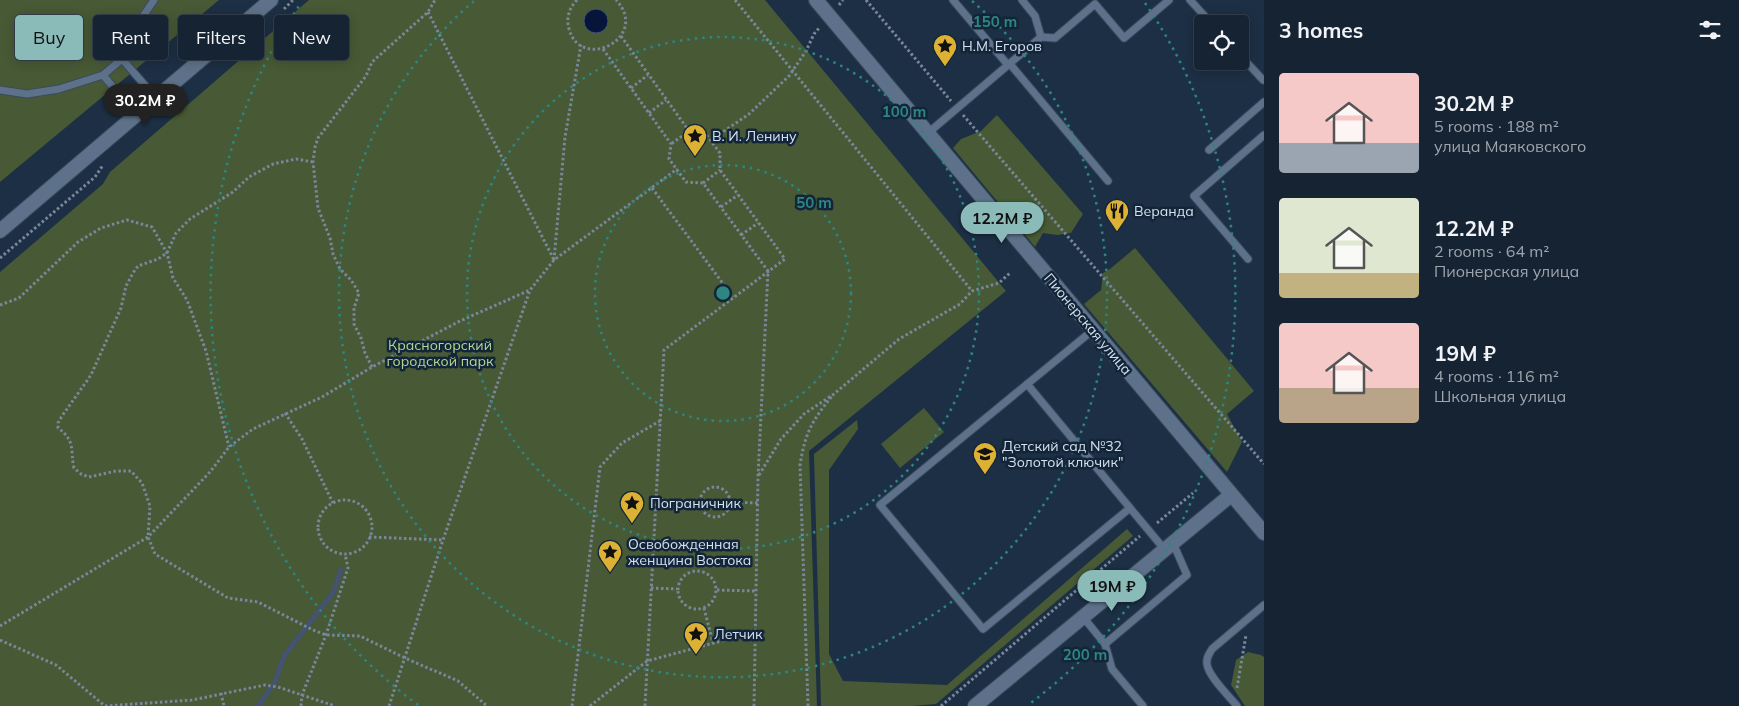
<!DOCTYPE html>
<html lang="en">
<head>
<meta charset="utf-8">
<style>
	:root { --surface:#162333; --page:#232f3f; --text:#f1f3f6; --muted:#9ea4ac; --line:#35404e; --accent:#8bbbb9 }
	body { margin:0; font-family:Mulish,sans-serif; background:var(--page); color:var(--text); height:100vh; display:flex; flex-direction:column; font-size:19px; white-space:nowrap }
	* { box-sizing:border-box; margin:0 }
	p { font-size:16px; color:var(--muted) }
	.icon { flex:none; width:28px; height:28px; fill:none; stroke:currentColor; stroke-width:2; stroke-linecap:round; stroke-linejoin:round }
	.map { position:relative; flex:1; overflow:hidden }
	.details { display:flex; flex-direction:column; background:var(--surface); width:475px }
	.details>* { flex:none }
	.hud { position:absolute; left:15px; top:15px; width:475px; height:45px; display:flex; gap:10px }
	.tools { position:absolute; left:1194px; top:15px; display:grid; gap:10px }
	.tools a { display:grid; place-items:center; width:55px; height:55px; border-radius:5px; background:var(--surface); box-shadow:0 2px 12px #0003,0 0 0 1px var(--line); font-size:25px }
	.price { position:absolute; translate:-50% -42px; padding:0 11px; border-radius:18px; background:var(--accent); color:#111; font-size:16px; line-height:32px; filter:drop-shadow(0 1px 2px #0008) }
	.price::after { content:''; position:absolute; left:50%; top:30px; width:15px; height:11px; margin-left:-8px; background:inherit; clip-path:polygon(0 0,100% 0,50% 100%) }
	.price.current { background:#222; color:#fff }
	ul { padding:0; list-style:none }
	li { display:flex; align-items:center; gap:15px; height:125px; padding:0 15px }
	li span { display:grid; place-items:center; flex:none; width:140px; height:100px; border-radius:5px; color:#555 }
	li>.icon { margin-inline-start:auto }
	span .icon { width:60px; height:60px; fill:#fffc; stroke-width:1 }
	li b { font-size:21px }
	h2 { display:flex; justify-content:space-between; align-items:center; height:60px; padding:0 15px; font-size:21px }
	.chip { padding:0 18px; border-radius:5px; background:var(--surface); box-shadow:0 2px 12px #0003,0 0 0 1px var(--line); font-size:18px; line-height:45px }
	.chip.current { background:var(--accent); color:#111 }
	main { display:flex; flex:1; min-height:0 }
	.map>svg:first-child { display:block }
	.green { fill:#475935 }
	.water { fill:#06163a; stroke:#445370 }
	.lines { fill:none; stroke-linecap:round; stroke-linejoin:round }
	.stream { stroke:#445370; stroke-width:5 }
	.service-casing { stroke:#3b4b5d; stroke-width:9 }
	.minor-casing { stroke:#3b4b5d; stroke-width:16 }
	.tertiary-casing { stroke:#3b4b5d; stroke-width:16 }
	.path { stroke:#788799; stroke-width:3; stroke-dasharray:2.5 2.5; stroke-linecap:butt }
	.service { stroke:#5d728a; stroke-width:7 }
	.minor { stroke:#5d728a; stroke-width:14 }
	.tertiary { stroke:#5d728a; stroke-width:14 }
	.ring { fill:none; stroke:#2d8681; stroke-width:2.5; stroke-dasharray:2.5 5 }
	.labels { text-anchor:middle; stroke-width:5; stroke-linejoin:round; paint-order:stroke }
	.poi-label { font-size:14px; fill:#d4e0ee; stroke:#132539; text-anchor:start }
	.street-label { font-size:14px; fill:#d4e0ee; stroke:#132539 }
	.park-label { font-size:14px; fill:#b4d78f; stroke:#132539 }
	.centre { fill:#2d8681; stroke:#132539; stroke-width:2.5 }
	.ring-label { font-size:15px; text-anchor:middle; font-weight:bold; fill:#2d8681; stroke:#132539; stroke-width:5; stroke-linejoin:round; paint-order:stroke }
</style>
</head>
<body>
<main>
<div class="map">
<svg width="1264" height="706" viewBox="0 0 1264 706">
	<rect width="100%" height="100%" fill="#1d2f44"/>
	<path class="green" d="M0,0H219L0,182Z
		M309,0H765L1006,291L809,451L817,706H0V272L103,184L110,172Z
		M997,115L1083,214L1071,233L1057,235L1043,233L1035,247L953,148L961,139L981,131Z
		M1135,248L1254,391L1227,414L1242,442L1227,472L1084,304L1101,290L1103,273L1110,269Z
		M924,408L944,432L900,468L881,444Z
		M857,420L858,429L829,470V654L843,681L947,685L1127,529L1133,536L936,704L911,706H821L814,454Z
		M1248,652L1261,655L1264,657V706H1245L1231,685L1236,660Z"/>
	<path class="water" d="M584 21a12 12 0 1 1 24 0a12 12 0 1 1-24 0Z"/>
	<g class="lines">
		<path class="stream" d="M258,706L275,682L284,656L333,593L341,569"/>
		<g class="service-casing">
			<path id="service" d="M1022,0L1035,16L1041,37
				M1190,0L1212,24
				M1240,55L1263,80
				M122,59L156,98
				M1010,64L1108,181
				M1008,65L1041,37L1055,38L1095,4L1124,38L1169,0
				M103,75L136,115
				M0,90L27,94L59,89L103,75L122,59L127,40L154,0
				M928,133L1008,65L953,0
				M1209,150L1264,102
				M1248,259L1194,196L1264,135
				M1027,384L1130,508L983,629L880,505C951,447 1022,388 1093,330
				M1130,508L1165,550
				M1083,617L1105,644L1112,669L1143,706
				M1105,644L1187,575L1173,543
				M1237,706C1229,696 1208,676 1207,664C1206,658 1209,654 1212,649L1264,605"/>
		</g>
		<g class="minor-casing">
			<path id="minor" d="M975,706L1231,495"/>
		</g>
		<g class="tertiary-casing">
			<path id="tertiary" d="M816,0L1264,533
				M0,231L271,0"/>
		</g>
		<path class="path" d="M577,0C569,8 566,18 569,29C581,73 651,37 616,0
			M735,0L972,291
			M866,0L951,101
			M839,5L843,0
			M284,9L293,0
			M428,12L554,260
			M621,36L689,131
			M603,49L671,144L669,159L686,182L703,183L768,271L758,476L754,706
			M631,88L648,75
			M649,113L666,100
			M963,115L1264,464
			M711,140L749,114L789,76L806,51L814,34L820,27
			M313,162L296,159L273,164L249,177L233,192L190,219L176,233L167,253L158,259L138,266L133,273L126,286L121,308L91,375L62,416L58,423V428C76,441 70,450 74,468L81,474L89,477L116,471H131L142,483L150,506L148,537L155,554L228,598L258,602L313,630L326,635L360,636L405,658L458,681L487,706
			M703,183L720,170
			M652,188L733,297
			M721,207L738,195
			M741,235L758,223
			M0,258L95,177L103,165
			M554,260L565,137L581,45
			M0,305L19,298L78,242L101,228L127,220L152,227L167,253L173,278L187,300L206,351L229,447
			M372,367L365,353L361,338L354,324V308L359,293L351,280L340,269L333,254L330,238L318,208L313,162L315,147L318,138L366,76L372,62L428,12L435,0
			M285,413L302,439L333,503
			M759,475L781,439L804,414L834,394L899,339L960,304L972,291L999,283L1011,272
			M700 502a15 15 0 1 1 30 0a15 15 0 1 1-30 0Z
			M656,500L700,502
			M318 527a27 27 0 1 1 54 0a27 27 0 1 1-54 0Z
			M730,502L758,503
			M1157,523L1193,493
			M369,537L443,540
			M678 590a19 19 0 1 1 38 0a19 19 0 1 1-38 0Z
			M651,588L677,589
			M717,590L756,591
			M704,608L713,643
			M0,626L148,537L210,472L229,447L253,429L322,397L372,367L460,321L530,290
			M0,640L56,665L105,706
			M1237,688L1246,635
			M221,693L224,706
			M105,706L192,700L265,685L278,687L335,706
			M301,706L302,695L326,635L348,568L345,554
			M389,706L443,540L530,290L554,260L677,169
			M572,706L600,467L622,443L660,421
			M590,706L647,661L755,632
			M645,706L664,350L785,259L720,170V153L705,133L689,131L671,144
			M808,706L800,465C805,433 812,421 832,396
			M941,706L1140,536"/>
		<use href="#service" class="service"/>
		<use href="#minor" class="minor"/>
		<use href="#tertiary" class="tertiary"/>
	</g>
	<g class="ring">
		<circle cx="723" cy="293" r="128"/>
		<circle cx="723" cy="293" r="256"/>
		<path d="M972 1A384 384 0 1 1 474 1"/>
		<path d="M418 705A512 512 0 0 1 301 3M1145 3A512 512 0 0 1 1028 705"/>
	</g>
	<defs>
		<g id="sight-pin" transform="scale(1.25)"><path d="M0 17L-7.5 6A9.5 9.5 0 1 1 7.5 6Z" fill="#ddb133" stroke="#132539"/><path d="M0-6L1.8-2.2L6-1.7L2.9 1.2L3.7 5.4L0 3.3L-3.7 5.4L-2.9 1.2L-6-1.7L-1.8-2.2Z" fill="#111"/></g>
		<g id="restaurant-pin" transform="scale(1.25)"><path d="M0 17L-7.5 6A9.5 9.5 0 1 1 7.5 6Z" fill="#ddb133" stroke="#132539"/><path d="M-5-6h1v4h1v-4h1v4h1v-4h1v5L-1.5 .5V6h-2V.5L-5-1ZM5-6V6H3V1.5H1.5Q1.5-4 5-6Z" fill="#111"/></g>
		<g id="school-pin" transform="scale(1.25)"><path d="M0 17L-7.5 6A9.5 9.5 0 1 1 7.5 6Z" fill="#ddb133" stroke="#132539"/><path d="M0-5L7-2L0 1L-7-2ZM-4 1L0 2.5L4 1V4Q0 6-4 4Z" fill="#111"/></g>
	</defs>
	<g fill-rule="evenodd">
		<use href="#sight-pin" x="945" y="46"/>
		<use href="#sight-pin" x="695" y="136"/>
		<use href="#restaurant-pin" x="1117" y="211"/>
		<use href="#school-pin" x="985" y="454"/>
		<use href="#sight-pin" x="632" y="503"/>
		<use href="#sight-pin" x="610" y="552"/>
		<use href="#sight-pin" x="696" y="634"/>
	</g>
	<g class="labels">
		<g class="poi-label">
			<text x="962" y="51">Н.М. Егоров</text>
			<text x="712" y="141">В. И. Ленину</text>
			<text x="1134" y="216">Веранда</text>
			<text x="1002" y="451">Детский сад №32<tspan x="1002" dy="16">"Золотой ключик"</tspan></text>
			<text x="650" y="508">Пограничник</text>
			<text x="628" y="549">Освобожденная<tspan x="628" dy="16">женщина Востока</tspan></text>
			<text x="714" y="639">Летчик</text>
		</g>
		<g class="street-label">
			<text transform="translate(1088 324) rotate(50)" y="5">Пионерская улица</text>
		</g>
		<g class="park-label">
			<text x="440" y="350">Красногорский<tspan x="440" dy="16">городской парк</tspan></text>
		</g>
	</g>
	<circle cx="723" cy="293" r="8" class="centre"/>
	<g class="ring-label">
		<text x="995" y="27">150 m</text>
		<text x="904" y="117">100 m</text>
		<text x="814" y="208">50 m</text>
		<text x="1085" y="660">200 m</text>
	</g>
</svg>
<div class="tools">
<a><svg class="icon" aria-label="locate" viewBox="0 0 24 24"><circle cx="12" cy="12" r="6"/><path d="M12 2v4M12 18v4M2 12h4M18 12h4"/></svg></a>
</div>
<b class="price current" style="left:145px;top:126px">30.2M ₽</b>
<b class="price" style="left:1002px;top:244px">12.2M ₽</b>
<b class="price" style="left:1112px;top:612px">19M ₽</b>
<div class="hud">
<a class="chip current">Buy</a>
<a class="chip">Rent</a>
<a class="chip">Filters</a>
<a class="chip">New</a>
</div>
</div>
<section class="details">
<h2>3 homes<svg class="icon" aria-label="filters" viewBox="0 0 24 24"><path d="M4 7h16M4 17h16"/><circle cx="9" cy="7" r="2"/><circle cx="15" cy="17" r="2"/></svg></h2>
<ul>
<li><span style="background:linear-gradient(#f6c9c9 70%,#9aa5b1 0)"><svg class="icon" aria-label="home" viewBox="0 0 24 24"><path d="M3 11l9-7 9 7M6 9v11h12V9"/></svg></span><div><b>30.2M ₽</b><p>5 rooms · 188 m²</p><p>улица Маяковского</p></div></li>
<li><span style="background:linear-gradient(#dfe7d0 75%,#c2b280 0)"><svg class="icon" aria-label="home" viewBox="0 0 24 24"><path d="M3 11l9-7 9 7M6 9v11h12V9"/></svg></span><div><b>12.2M ₽</b><p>2 rooms · 64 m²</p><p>Пионерская улица</p></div></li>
<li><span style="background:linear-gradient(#f6c9c9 65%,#b9a48a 0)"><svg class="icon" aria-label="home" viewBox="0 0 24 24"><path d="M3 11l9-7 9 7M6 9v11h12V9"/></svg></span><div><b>19M ₽</b><p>4 rooms · 116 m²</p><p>Школьная улица</p></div></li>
</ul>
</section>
</main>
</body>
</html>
